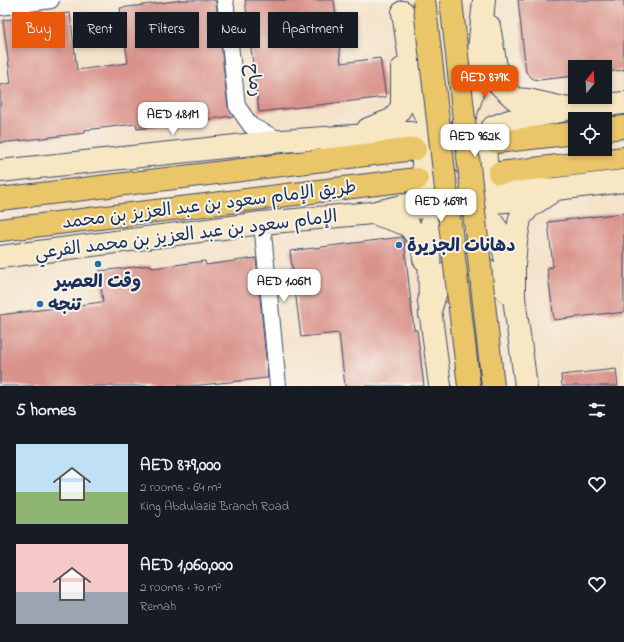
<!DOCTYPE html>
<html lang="en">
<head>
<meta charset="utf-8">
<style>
	:root { --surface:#171b24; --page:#20242c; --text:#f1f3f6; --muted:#9ea1a6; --accent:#ea580c }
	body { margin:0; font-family:"Indie Flower","Playpen Sans Arabic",sans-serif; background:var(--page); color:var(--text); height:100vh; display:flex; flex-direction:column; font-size:15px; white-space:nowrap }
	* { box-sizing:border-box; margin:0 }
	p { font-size:13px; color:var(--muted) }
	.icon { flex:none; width:22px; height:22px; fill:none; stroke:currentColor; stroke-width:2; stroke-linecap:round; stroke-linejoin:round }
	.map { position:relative; height:386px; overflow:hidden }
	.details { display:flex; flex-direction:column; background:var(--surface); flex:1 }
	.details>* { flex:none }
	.banner { position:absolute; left:12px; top:12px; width:400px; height:36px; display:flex; gap:8px }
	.needle { width:26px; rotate:18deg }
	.buttons { position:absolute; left:568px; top:60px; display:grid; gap:8px }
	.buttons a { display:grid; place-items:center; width:44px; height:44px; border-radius:0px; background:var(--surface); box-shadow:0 2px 6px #0003; font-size:20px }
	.price { position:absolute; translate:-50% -34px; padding:0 9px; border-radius:8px; background:#fff; color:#222; font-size:13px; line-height:26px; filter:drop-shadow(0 1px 2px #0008) }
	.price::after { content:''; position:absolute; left:50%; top:24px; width:12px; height:9px; margin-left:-6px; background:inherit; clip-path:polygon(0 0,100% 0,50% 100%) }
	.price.on { background:var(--accent); color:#fff }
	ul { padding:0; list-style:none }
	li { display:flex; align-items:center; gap:12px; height:100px; padding:0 16px }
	li span { display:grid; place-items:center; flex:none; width:112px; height:80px; border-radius:0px; color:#555 }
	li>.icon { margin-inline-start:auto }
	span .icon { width:48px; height:48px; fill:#fffc; stroke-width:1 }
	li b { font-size:17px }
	h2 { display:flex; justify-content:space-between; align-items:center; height:48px; padding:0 16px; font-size:17px }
	.chip { padding:0 14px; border-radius:0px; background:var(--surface); box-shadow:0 2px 6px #0003; font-size:14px; line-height:36px }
	.chip.on { background:var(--accent); color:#fff }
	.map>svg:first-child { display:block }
	.building { fill:#d9938b }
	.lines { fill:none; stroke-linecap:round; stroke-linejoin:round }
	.street-casing { stroke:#3c4a6e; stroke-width:18 }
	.secondary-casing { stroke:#3c4a6e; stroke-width:24 }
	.primary-casing { stroke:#3c4a6e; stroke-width:24 }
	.street { stroke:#fff; stroke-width:16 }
	.secondary { stroke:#f7e8c3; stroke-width:22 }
	.primary { stroke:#ebc669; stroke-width:22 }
	.primary-bridge-casing { stroke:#3c4a6e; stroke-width:24; stroke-linecap:butt }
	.primary-bridge { stroke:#ebc669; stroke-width:22 }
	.poi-dot { fill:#1f6fb2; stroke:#f7f3e8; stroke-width:1.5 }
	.labels { text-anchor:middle; stroke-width:4; stroke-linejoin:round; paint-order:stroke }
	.street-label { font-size:18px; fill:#1b2f5e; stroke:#f7f3e8 }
	.poi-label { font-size:18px; font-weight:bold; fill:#1b2f5e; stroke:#f7f3e8; text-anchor:start }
</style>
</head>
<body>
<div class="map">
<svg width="624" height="386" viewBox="0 0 624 386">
	<rect width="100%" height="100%" fill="#f7f3e8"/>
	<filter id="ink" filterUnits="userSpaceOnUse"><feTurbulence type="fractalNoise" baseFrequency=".025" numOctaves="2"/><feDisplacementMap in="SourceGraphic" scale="8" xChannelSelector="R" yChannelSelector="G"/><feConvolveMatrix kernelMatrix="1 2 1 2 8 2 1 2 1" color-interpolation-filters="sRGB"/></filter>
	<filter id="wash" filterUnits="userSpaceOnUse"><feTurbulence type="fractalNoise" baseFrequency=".012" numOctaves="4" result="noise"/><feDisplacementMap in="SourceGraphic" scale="16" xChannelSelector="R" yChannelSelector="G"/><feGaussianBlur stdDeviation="0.9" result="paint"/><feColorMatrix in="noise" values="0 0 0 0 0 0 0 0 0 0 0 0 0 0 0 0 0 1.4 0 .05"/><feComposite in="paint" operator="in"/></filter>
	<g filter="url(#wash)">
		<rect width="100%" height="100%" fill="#f4e2c9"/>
		<g id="blocks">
			<path class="building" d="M183,0H213L216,1L228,107L233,116L137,129L136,124L85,130V133L0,143V85L11,83L3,20L70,13L77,70L128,63L120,8Z
				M245,0H334L341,63L380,58L386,97L259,112Z
				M518,0H624V70L605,72V67H575V76L539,80L533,79L526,72Z
				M624,213V312L610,314V313L554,320L547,268L553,267L548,222Z
				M402,237L404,240L414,330H417L424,386H345L339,333L301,337L290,251Z
				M256,258L268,378L191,386H0V315L103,302L99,271L151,265L152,268L205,261L206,265Z
				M616,369L618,386H562L561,375Z"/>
		</g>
	</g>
	<g filter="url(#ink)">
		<use href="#blocks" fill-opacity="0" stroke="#3c4a6e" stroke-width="1"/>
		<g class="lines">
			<g class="street-casing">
				<path id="street" d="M225,0L237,106L251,126L281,141
					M0,7L51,0
					M262,223L278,386"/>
			</g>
			<g class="secondary-casing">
				<path id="secondary" d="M403,12L414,88L420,104L428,121L456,151L488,195L497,199L506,201H508
					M489,26L499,84L515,99L528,100L568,109L624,103
					M463,122L473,92L477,70L484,0
					M368,129L394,119L402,106V69
					M0,171L282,141L396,133H411L421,141L426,193L420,202L372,213
					M556,189L504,191L495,187L488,182L484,138L493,127L509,121L561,111
					M473,192L478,203L500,233L507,266
					M379,215L408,225L422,243L424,259
					M0,257L262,223L372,213L423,207L506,201
					M429,301L440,386
					M432,305L437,288L454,266L468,264L487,270L514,298
					M430,314L429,233L434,216L444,195
					M526,386L514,298V265L516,241L520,218L529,207L556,189L624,181"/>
			</g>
			<g class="primary-casing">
				<path id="primary" d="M605,129L624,127
					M496,142L575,133
					M499,173L624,158
					M0,199L415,149
					M0,230L417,179"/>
			</g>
			<use href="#street" class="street"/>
			<use href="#secondary" class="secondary"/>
			<use href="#primary" class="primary"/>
			<g class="primary-bridge-casing">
				<path id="primary-bridge" d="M424,0L469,386
					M451,0L493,386"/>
			</g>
			<use href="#primary-bridge" class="primary-bridge"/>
		</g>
	</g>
	<g class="poi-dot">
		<circle cx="399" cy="245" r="4"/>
		<circle cx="98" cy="264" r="4"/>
		<circle cx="40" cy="304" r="4"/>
	</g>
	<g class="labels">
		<g class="street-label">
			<text transform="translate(255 80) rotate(82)" y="6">رماح</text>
			<text transform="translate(209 204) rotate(-7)" y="6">طريق الإمام سعود بن عبد العزيز بن محمد</text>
			<text transform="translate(186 234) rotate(-7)" y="6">الإمام سعود بن عبد العزيز بن محمد الفرعي</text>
		</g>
		<g class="poi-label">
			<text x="407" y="251">دهانات الجزيرة</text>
			<text x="98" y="287" text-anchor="middle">وقت العصير</text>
			<text x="48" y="310">تنجه</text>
		</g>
	</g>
</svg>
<div class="buttons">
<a><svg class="needle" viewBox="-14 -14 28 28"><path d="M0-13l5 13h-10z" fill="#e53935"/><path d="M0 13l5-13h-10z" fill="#9ea1a6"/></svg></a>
<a><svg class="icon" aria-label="locate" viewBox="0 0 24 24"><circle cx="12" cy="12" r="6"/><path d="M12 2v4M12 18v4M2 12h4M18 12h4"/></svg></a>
</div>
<b class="price on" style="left:485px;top:99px">AED 879K</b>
<b class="price" style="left:173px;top:136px">AED 1.81M</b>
<b class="price" style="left:475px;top:158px">AED 962K</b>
<b class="price" style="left:441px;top:223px">AED 1.69M</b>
<b class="price" style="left:284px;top:303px">AED 1.06M</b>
<div class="banner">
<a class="chip on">Buy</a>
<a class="chip">Rent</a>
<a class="chip">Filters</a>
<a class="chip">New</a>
<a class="chip">Apartment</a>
</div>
</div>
<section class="details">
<h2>5 homes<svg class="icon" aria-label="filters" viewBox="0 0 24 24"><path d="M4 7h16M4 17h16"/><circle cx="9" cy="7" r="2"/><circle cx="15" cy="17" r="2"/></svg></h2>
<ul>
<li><span style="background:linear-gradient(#bfe0f5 60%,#8fb573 0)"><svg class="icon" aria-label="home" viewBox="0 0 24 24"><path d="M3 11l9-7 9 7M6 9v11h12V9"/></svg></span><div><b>AED 879,000</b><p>2 rooms · 64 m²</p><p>King Abdulaziz Branch Road</p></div><svg class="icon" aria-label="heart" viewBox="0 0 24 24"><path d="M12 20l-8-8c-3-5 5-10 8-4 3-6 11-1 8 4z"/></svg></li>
<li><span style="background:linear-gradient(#f6c9c9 60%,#9aa5b1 0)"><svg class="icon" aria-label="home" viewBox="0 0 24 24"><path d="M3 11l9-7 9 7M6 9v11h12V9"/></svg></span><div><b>AED 1,060,000</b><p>2 rooms · 70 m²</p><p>Remah</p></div><svg class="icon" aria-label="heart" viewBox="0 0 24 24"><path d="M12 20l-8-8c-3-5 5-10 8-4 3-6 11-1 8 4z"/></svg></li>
</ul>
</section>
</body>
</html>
